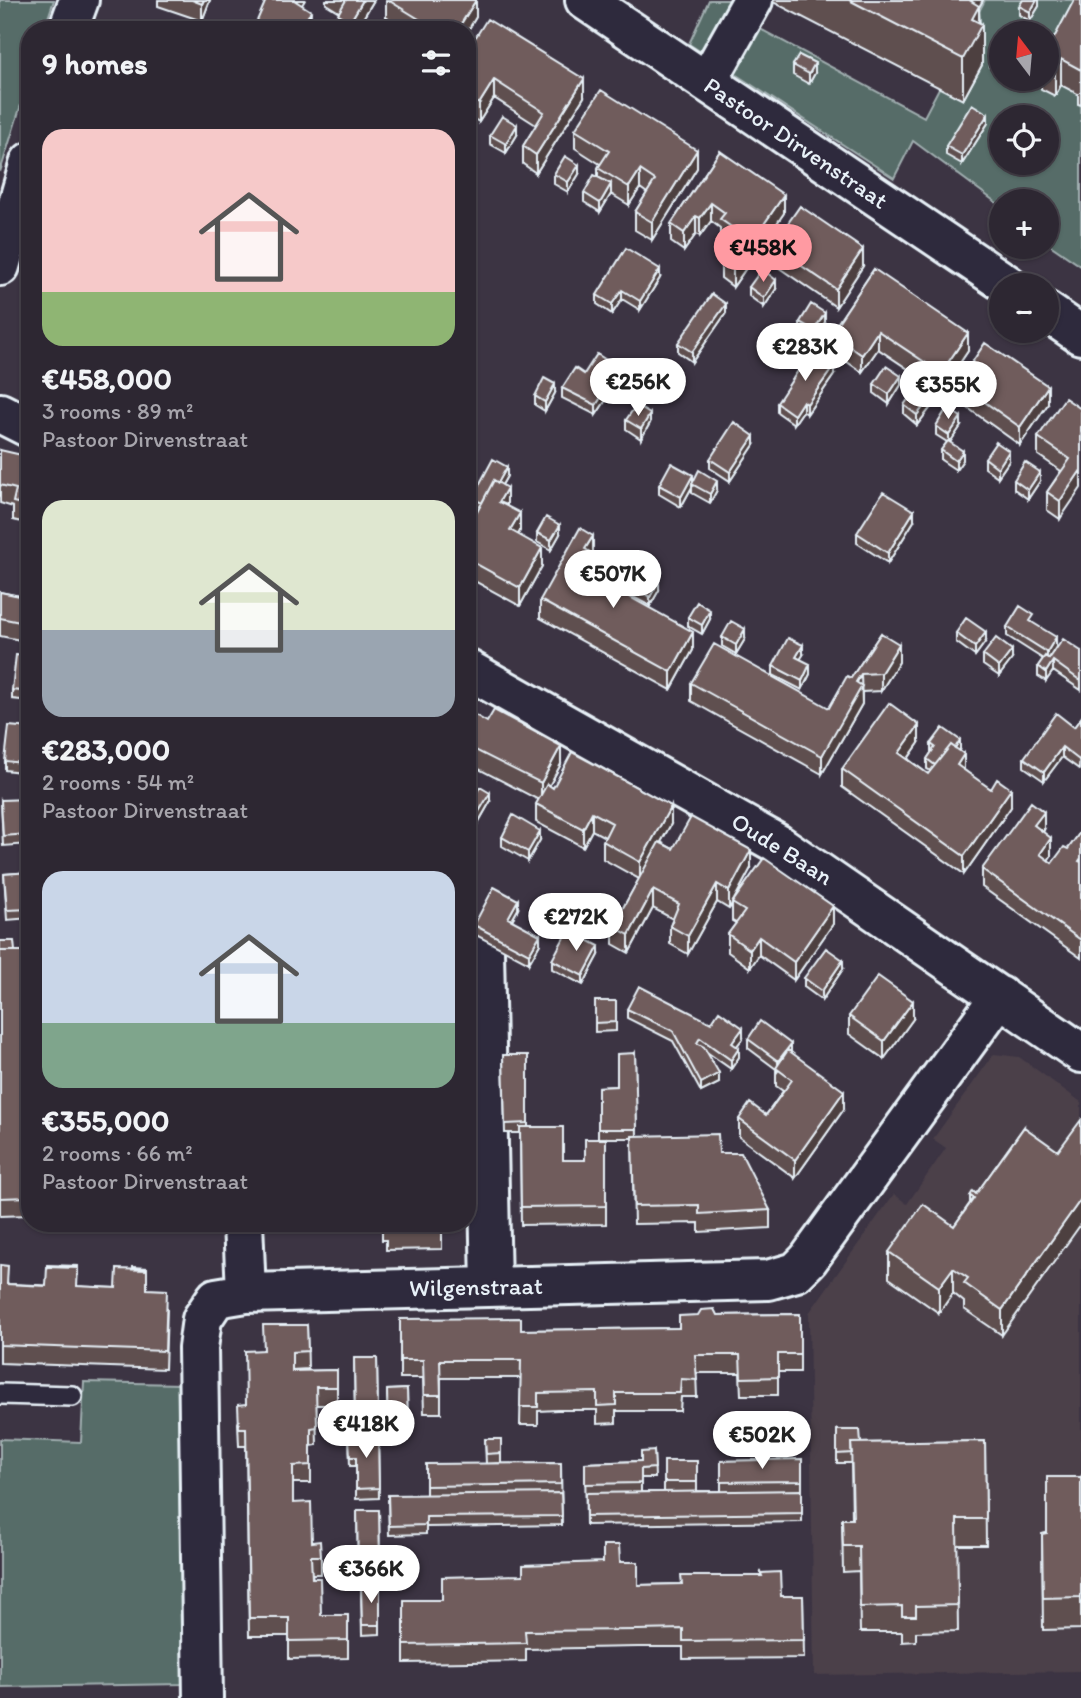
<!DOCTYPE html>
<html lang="en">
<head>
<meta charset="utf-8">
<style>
	:root { --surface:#2d2732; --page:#39333e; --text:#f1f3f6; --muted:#a7a5ac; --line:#48444d; --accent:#ff9aa2 }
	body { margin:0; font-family:Itim,sans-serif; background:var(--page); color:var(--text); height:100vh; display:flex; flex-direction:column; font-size:26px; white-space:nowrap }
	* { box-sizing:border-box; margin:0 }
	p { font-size:23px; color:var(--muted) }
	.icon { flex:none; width:38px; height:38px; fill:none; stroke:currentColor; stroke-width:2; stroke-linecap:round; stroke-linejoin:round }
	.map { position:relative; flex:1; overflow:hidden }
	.details { position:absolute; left:21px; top:21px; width:455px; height:1211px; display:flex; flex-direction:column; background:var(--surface); border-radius:28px; box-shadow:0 2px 5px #0004,0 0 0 2px var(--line) }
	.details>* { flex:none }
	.needle { width:46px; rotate:344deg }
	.tools { position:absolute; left:989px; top:21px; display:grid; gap:14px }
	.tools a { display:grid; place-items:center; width:70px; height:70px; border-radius:50%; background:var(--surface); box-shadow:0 2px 5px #0004,0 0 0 2px var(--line); font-size:35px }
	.price { position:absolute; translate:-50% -60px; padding:0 16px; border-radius:24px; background:#fff; color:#222; font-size:23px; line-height:46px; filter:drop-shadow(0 2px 4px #0008) }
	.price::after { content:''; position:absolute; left:50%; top:42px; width:21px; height:16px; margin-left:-10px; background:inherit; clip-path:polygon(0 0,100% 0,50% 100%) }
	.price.current { background:var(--accent); color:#111 }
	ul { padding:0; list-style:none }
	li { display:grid; align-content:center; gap:14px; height:371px; padding:0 21px }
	li span { display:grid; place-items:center; height:217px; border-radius:21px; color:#555 }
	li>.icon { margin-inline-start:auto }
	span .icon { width:126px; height:126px; fill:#fffc; stroke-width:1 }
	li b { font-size:30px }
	h2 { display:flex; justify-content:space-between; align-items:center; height:84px; padding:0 21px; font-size:30px }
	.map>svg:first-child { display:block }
	.built { fill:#4b404a }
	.green { fill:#576c67; stroke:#a0aeb0; stroke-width:2; fill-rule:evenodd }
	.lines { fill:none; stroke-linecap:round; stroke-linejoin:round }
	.service-casing { stroke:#e8f1f8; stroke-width:24 }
	.minor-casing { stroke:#e8f1f8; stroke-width:44 }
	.service { stroke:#2f2a3d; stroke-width:19 }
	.minor { stroke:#2f2a3d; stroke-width:38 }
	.wall { fill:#5f4f4f; stroke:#e8f1f8; stroke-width:2 }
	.shaded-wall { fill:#4e4040; stroke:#e8f1f8; stroke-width:2 }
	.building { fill:#6f5c5c; stroke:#e8f1f8; stroke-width:2 }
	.labels { text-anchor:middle; stroke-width:5; stroke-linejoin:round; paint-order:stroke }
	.street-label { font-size:24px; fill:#e8f1f8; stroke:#2f2a3d }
</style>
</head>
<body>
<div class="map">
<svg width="1081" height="1698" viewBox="0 0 1081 1698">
	<rect width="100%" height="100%" fill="#3c3443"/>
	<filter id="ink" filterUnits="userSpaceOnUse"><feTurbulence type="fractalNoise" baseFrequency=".0143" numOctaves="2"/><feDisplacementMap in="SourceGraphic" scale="14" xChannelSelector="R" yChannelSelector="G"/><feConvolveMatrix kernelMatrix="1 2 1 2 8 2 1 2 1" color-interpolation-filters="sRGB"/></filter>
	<g filter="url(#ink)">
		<path class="built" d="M994,1054L1019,1057L1081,1102V1671L814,1675L809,1313L894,1194L907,1204L946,1148L933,1139Z"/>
		<path class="green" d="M0,0H54L44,30H30V76L0,172Z
			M709,0H759L749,23L924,117L985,0H1081V266L1047,243L1046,201H1001V206L913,141L894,178L689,44ZM1001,33H1046V79H1001ZM1001,117H1046V163H1001Z
			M84,1382L182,1384L184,1684L0,1687V1439L81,1442Z"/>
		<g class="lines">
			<g class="service-casing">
				<path id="service" d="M0,1394L72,1396"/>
			</g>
			<g class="minor-casing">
				<path id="minor" d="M585,0L1008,285
					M68,30L79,0
					M707,82L753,0
					M0,266L30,162
					M1046,311L1081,335
					M0,413L30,428
					M467,669L778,844L1081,1053
					M484,951L491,1287
					M243,1223L246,1293
					M203,1698L198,1348L202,1319L216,1298L246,1293L768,1280L796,1272L808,1260L1000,996"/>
			</g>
			<use href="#service" class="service"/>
			<use href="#minor" class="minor"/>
		</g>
		<path class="wall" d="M158,0H210L202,21L158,6Z
			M326,0H374L356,30H338V14L339,12L326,4Z
			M386,0H476V17L467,32V30H406L386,17Z
			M773,0H983L979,7L982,65L963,100L773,2Z
			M1039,0V6L1030,21L1019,15V6Z
			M1081,0V105L1078,104V94L1061,85L1055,96L1041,89V79H1046V53Z
			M1001,50V73L989,67V57Z
			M467,51L584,97L536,173L523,164V146L536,125L494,98L479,122L467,115Z
			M793,65L815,73L809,84L793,75Z
			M988,123L962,164L946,155V146Z
			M575,130L697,168L652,240L635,230V212L647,193L640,188L629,205L611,194L600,212L584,202V193L598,177V168L600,164L575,148Z
			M490,135H517L506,153L490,144Z
			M720,151L784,213L733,287L721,278V260L732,245L720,237V228L711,221L700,236L696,234L684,251L671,242V224Z
			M554,174H579L568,192L554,184Z
			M772,246L863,266L836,307L772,263Z
			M874,269L968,351L941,391L878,349L862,372L831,351V333Z
			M660,278L640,310L622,299L612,314L597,304V295Z
			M749,287L776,289L764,307L749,296Z
			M726,313L692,362L678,352V343Z
			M800,322H825L814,340L800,331Z
			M584,374L620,379L596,415L562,398V388Z
			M834,375L807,414L803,411L794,424L777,412V403Z
			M958,383L1048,404L1020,445L958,401Z
			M874,384L901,385L889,404L874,393Z
			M555,393L545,411L535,405V396Z
			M904,405L931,407L917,425L904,414Z
			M1081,409L1060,519L1047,510V492L1061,471L1038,455V437Z
			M626,420L650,423L641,439L626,429Z
			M936,426H961L950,442L963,460L956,470L941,460V450L947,442L936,435Z
			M754,445L730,481L710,468V459Z
			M0,450L26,465L30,466V524L13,520V507L0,503Z
			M985,458L1009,461L998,477L985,468Z
			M507,476L502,485L507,506L520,531L518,534L542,566L520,606L467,577V506L477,512L478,510L472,507V498Z
			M1014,480L1040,481L1028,499L1014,489Z
			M693,481L717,490L710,503L692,493V487L681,507L659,494V485Z
			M914,521L888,563L857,543V533Z
			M537,533L560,534L551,550L537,542Z
			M593,554L590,559V570L588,574L693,650L671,690L540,618V600Z
			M622,582L659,590L650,606L622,591Z
			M0,592L30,598V642L0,636Z
			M688,617L710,619L702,634L688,626Z
			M1034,624L1056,647L1048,658L1081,651V690L1053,671L1046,681L1038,676V666L1043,659L1007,636V627Z
			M881,633L899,662L881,691L862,692V704L822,774L691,701V683L829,708L851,678Z
			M956,633L986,641L975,656L956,642Z
			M722,637L745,639L736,654L722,646Z
			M803,655L800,659L810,674L802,690L773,675V666Z
			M983,655L1012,659L999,676L983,665Z
			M30,656V701L12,699V690Z
			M1081,718L1079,769L1062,757L1044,781L1024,767V758L1074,727Z
			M30,728V773L5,770V761Z
			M467,729L561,764L549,786L553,788L671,824L661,842L673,849L751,868L733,901L833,924L794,980L759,955L750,968L728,952V934L736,923L732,921V903L729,909L717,902L688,954L670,944V926L673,919L653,908L629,953L613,944V926L639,879L603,859V841L605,837L592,830L583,847L536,822V804L539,800L467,763Z
			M919,743L908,759L928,774L931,771L927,769V759L931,753V744L960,750L959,751L964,770L1011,807L964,874L842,787V769Z
			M1,800L29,834V844L3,846Z
			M490,802L478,823L477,822V825L470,837L467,835L468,807Z
			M1044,830L1043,832L1051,856L1048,860L1052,863L1068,849L1081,831V958L982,887V869Z
			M502,837L540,840L528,861L502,846Z
			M30,872V918L7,920L4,874Z
			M518,909L512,920L540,944L529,963L474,934V925Z
			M0,941L15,951H30V1215L0,1216Z
			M599,955L583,985L552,969V960Z
			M843,969L822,1000L804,987V978Z
			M595,1001H616V1031L595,1032Z
			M627,1009L711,1023L743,1038L737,1046L739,1057L731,1069L708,1053L719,1083L701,1092L673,1041L627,1018Z
			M849,1016L913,1019L884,1059L849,1034Z
			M748,1039L791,1052L844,1109L795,1178L739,1137V1119L766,1115L783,1091L776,1086V1069L748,1048Z
			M635,1053L637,1136L719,1153L770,1210V1228L699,1232V1223L634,1224L632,1138H598V1087L617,1086Z
			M503,1055H528V1127L563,1160H585L606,1139V1224L521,1225L520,1133H505Z
			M1024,1127L1002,1335L964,1309V1302L953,1293L939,1313L889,1278V1252L954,1226L970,1203V1196L976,1194Z
			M382,1223H442V1249L386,1250V1240H382Z
			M0,1265L8,1284L147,1289L167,1308L165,1369L0,1363Z
			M800,1314V1372H778V1395H741L740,1373H696L697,1397H681L680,1411H616V1423L597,1424V1410H557L538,1411V1425H520L521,1378H441V1413H424L423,1378H400V1319L521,1330L679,1328L717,1315Z
			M307,1325L308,1369L292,1370V1371L337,1370V1405H316L317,1445L311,1446V1483H293V1503L312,1542L321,1556V1574H312L321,1615H348V1658L289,1659V1636H249L246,1446H239L238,1423L246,1404L263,1350Z
			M354,1358H377L378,1422H355Z
			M407,1389L408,1438L388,1439L387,1390Z
			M837,1430L861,1443L985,1441L986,1545H957L958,1631L916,1632V1641L902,1642V1632H860L859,1571L843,1572L842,1519H852L851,1463H837Z
			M349,1435H378L379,1498L356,1499V1466H350Z
			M485,1439H501V1463L486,1464L561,1463L562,1525L426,1527V1534L389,1535L388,1495H426V1464H486Z
			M654,1451L655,1478H641V1492H664V1461H697V1491H721V1461L802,1459V1522L586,1525L585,1463L641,1461Z
			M1081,1477V1629L1043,1630L1042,1534L1047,1533Z
			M357,1510H379L380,1574H358Z
			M620,1562L638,1585L681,1584L761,1576V1573L781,1596H803L804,1658L683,1659V1647H638L526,1649V1661L404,1663V1600H442L523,1575Z
			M361,1586L380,1625V1634L362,1635Z"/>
		<path class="shaded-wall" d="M204,0H210L202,21V4Z
			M294,0H305L294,18Z
			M363,0H374L356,30H350V22Z
			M476,0V17L467,32V30H457Z
			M963,0H983L979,7V28L982,24V65L963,100Z
			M1037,0H1039V6L1030,21V12Z
			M311,11L310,30H300Z
			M1061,59V85L1055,96V70Z
			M815,63V73L809,84V74Z
			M584,79V97L536,173V155Z
			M494,80V98L479,122V104Z
			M988,114V123L962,164V155Z
			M517,125V135L506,153V144Z
			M697,150V168L652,240V222Z
			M579,165V174L568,192V182Z
			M640,170V188L629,205V187Z
			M611,184V194L600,212V203Z
			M784,195V213L733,287V269Z
			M711,203V221L700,236V218Z
			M696,216V234L684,251V233Z
			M863,249V266L836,307V289Z
			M660,269V278L640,310V301Z
			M776,280V289L764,307V298Z
			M622,290V299L612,314V304Z
			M726,304V313L692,362V352Z
			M825,313V322L814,340V330Z
			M878,331V349L862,372V355Z
			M968,333V351L941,391V373Z
			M834,366V375L807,414V404Z
			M620,369V379L596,415V405Z
			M901,376V385L889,404V394Z
			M555,384V393L545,411V402Z
			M1048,386V404L1020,445V427Z
			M931,397V407L917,425V415Z
			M803,401V411L794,424V415Z
			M650,414V423L641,439V429Z
			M961,417V426L949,444V435Z
			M754,436V445L730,481V472Z
			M963,451V460L956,470V461Z
			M1009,451V461L998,477V468Z
			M507,467V476L485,515V505Z
			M1081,470V488L1060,519V501Z
			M1040,472V481L1028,499V490Z
			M693,475V485L692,484V487L681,507V497Z
			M717,481V490L710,503V494Z
			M507,488V505L499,502Z
			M914,511V521L888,563V553Z
			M520,513V531L510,548V530Z
			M560,525V534L551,550V540Z
			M593,536V554L590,559V570L581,588V570L585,549Z
			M542,548V566L520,606V588Z
			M659,581V590L650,606V597Z
			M710,610V619L702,634V625Z
			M745,629V639L736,654V645Z
			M693,632V650L671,690V672Z
			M986,632V641L975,656V647Z
			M1056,637V647L1047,661V652Z
			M899,644V662L881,691V673Z
			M803,645V655L796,666V657Z
			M1012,650V659L999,676V667Z
			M1053,661V671L1046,681V672Z
			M810,664V674L802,690V681Z
			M861,674L862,704L822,774V756Z
			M919,725V743L899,771V753Z
			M960,740V750L940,778V769Z
			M561,746V764L541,801V783Z
			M1062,747V757L1044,781V772Z
			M964,754V772L957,765Z
			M1011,789V807L964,874V856Z
			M490,793V802L478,823V813Z
			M671,806V824L640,880V862Z
			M592,812V830L583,847V829Z
			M1044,812V830L1034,843V825Z
			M477,816V825L470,837V827Z
			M540,831V840L528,861V852Z
			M1051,838V856L1040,872V854Z
			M751,850V868L729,909V891Z
			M717,884V902L688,954V936Z
			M653,890V908L629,953V935Z
			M471,892V901L467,908V899Z
			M518,900V909L508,927V918Z
			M833,906V924L794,980V962Z
			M540,935V944L529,963V954Z
			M759,937V955L750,968V950Z
			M599,946V955L583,985V976Z
			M843,960V969L822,1000V991Z
			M913,1001V1019L884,1059V1041Z
			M743,1028V1038L732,1052V1043Z
			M791,1044V1053L778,1071V1061Z
			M739,1048V1057L731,1069V1060Z
			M719,1073V1083L701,1092V1083Z
			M844,1091V1109L795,1178V1160Z
			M1081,1199V1224L1002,1335V1310Z
			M953,1268V1293L939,1313V1287Z"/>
		<path class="building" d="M192,0H204L202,4Z
			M266,0H294L311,11L300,30H253Z
			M346,0H363L350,22L338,14Z
			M388,0H476L457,30H412L419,19Z
			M849,0H969L979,6L972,19L982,24L963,59Z
			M1023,0H1037L1030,12L1019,6Z
			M1074,0H1081V70L1061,59L1055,70L1046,66V53Z
			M487,19L584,79L536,155L523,146L544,112L494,80L479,104L467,97V51Z
			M375,24L384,30H371Z
			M995,47L1001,50V64L989,57Z
			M799,55L815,63L809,74L793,65Z
			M601,90L697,150L652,222L635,212L655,180L640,170L629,187L598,168L609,151L575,130Z
			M972,104L988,114L962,155L946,146Z
			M502,116L517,125L506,144L490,135Z
			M720,151L784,195L733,269L721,260L740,233L720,219L725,213L711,203L700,218L696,216L684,233L671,224Z
			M565,156L579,165L568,182L554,174Z
			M594,175L611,184L600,203L584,193Z
			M800,206L863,249L836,289L772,246Z
			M626,248L660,269L640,301L622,290L612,304L597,295Z
			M762,269L776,280L764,298L749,287Z
			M874,269L968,333L941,373L878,331L862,355L831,333Z
			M712,294L726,304L692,352L678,343Z
			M811,304L825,313L814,330L800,322Z
			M985,343L1048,386L1020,427L958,383Z
			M811,351L834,366L807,404L803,401L794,415L777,403Z
			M597,354L620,369L596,405L562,388L575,368L584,374Z
			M886,366L901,376L889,394L874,384Z
			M544,378L555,384L545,402L535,396Z
			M917,387L931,397L917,415L904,405Z
			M1065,398L1081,409V470L1060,501L1047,492L1070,459L1038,437Z
			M640,408L650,414L641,429L626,420L632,411Z
			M947,408L961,417L949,435L936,426Z
			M734,422L754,436L730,472L710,459Z
			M948,441L963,451L956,461L941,450Z
			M996,442L1009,451L998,468L985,458Z
			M0,450L26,456L25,465L30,466V506L13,502L16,489L0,485Z
			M493,459L507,467L498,483L494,480L482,503L472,498Z
			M1025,462L1040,472L1028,490L1014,480Z
			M671,463L693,475L681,497L659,485Z
			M699,470L717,481L710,494L692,484Z
			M494,480L507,488L499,502L520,513L510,530L542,548L520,588L467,559V506L477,512Z
			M883,492L914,511L888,553L857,533Z
			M546,517L560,525L551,540L537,533Z
			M580,528L593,536L585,549L590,552L581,570L693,632L671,672L540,600Z
			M631,566L659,581L650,597L622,582Z
			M0,592L30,598V624L0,618Z
			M697,602L710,610L702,625L688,617Z
			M1020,606L1034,615L1030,621L1056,637L1047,652L1007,627Z
			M966,618L986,632L975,647L956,633Z
			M731,621L745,629L736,645L722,637Z
			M881,633L899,644L881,673L861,674L856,682L862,686L822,756L691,683L714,644L829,708L847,676L851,678Z
			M788,638L803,645L796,657L810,664L802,681L773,666Z
			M996,638L1012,650L999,667L983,655Z
			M1063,639L1081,651V681L1053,661L1046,672L1038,666L1045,656L1049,659Z
			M16,655L30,656V692L12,690Z
			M889,703L919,725L899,753L928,774L951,745L964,754L957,765L991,789L997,779L1011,789L964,856L842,769Z
			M494,710L561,746L541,783L467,746V729L475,715L487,722Z
			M1056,713L1074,727L1081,718V758L1079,760L1062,747L1044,772L1024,758Z
			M9,726L30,728V764L5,761Z
			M943,728L960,740L955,748L951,745L935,765L927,759L935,747L931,744Z
			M572,752L671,806L640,862L603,841L612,823L592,812L583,829L536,804L547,784L553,788Z
			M480,787L490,793L478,813L468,807Z
			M28,799L29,834L3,836L1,800Z
			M1031,802L1044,812L1034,825L1051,838L1040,854L1052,863L1064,847L1068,849L1081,831V858L1079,861L1081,862V940L982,869Z
			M467,810L477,816L470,827L467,826Z
			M513,815L540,831L528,852L502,837Z
			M691,817L751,850L729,891L717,884L688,936L670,926L679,904L653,890L629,935L613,926L659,842L673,849Z
			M764,858L833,906L794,962L759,937L750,950L728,934L745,911L732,903Z
			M30,872V909L7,910L4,874Z
			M494,887L518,900L508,918L540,935L529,954L474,925Z
			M467,890L471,892L467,899Z
			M568,930L599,946L583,976L552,960Z
			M0,941H14L15,951H0Z
			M826,948L843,960L822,991L804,978Z
			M0,951H30V1197L0,1198Z
			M878,976L913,1001L884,1041L849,1016Z
			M639,986L711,1023L719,1011L743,1028L732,1043L739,1048L731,1060L700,1038L697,1043L704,1047L719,1073L701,1083L673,1031L627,1009Z
			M595,1001H616V1022L595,1023Z
			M760,1021L791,1044L778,1061L748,1039Z
			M788,1050L844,1091L795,1160L739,1119L750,1103L766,1115L792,1080L776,1068Z
			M635,1053L637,1129H598V1087L617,1086V1054Z
			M503,1055H528V1123L505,1124Z
			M1081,1120V1199L1002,1310L964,1283L968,1278L953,1268L939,1287L889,1252L923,1204L954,1226L974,1198L970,1196L973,1191L976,1194L1024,1127L1058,1151Z
			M520,1127H563V1160H585V1139H606V1206L521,1207Z
			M718,1134L719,1153H741L770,1210L699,1214V1205L634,1206L632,1136Z
			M0,1265L8,1266L7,1284L46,1286L47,1267L78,1268L77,1286L116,1288L117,1269L147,1270V1289L167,1290L165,1351L0,1345Z
			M47,1265L78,1266V1276V1268L47,1267Z
			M133,1267L147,1268V1270L133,1269Z
			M714,1309L717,1315L800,1314V1354H778V1377L741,1378L740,1355H695L697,1380L681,1379L680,1393H616V1405L597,1406V1392L538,1393V1407H520L521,1360H440L441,1395H424L423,1360H400V1319L521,1318V1330L679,1328V1316L698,1315L701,1310Z
			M263,1325H307L308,1351L292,1352V1371L337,1370V1387H316L317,1427L311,1428V1465L293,1466V1503L311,1502L312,1542L320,1541L321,1556H311L312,1578H320L321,1615H348V1640L289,1641V1618H249L246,1428H239L238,1405L246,1404L245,1351L264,1350Z
			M354,1358H377L378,1413H355Z
			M407,1389L408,1429H388L387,1390Z
			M837,1430H860L861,1443H851L852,1453L837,1454Z
			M349,1435H378L379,1488L356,1489V1457H350Z
			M485,1439H501V1453L486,1454Z
			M985,1441L986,1519H957L958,1605L916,1606V1616H902V1606L860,1607L859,1546H843L842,1519H853L851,1443Z
			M654,1451L655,1468L641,1469V1483L585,1484V1463L641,1461V1452Z
			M802,1459V1481L721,1482V1461Z
			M664,1461H697V1482H664Z
			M561,1463V1484L426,1486V1464Z
			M1047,1477H1081V1597L1043,1598L1042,1534L1047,1533Z
			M802,1490V1513L586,1516V1493Z
			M561,1493L562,1516L426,1517V1525L389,1526L388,1495Z
			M357,1510H379L380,1565H358Z
			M603,1545H619L620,1562H638V1585L682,1584L681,1576H762L761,1573L780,1572L781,1596H803L804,1640L683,1641V1629L638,1630L525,1631L526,1643L404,1645V1600H442V1577L523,1575V1565L603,1562Z
			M361,1586H380V1625H362Z"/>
	</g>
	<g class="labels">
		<g class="street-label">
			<text transform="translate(796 143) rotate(34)" y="8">Pastoor Dirvenstraat</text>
			<text transform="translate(782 849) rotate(32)" y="8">Oude Baan</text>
			<text transform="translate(476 1287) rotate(-1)" y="8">Wilgenstraat</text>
		</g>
	</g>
</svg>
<div class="tools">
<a><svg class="needle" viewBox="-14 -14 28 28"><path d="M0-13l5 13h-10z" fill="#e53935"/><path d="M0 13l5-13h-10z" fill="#a7a5ac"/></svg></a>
<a><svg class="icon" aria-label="locate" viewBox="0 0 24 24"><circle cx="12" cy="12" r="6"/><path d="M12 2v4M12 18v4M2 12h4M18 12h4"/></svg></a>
<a>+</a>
<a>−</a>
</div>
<b class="price current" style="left:763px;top:284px">€458K</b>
<b class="price" style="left:805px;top:383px">€283K</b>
<b class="price" style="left:638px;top:418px">€256K</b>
<b class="price" style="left:948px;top:421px">€355K</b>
<b class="price" style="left:613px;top:610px">€507K</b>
<b class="price" style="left:576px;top:953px">€272K</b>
<b class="price" style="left:366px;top:1460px">€418K</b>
<b class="price" style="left:762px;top:1471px">€502K</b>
<b class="price" style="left:371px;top:1605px">€366K</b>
<section class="details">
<h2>9 homes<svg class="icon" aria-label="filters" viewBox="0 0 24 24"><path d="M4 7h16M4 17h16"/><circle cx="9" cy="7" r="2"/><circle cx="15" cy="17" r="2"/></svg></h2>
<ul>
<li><span style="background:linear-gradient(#f6c9c9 75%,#8fb573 0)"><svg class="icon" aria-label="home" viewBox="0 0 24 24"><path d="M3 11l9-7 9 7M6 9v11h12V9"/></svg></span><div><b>€458,000</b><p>3 rooms · 89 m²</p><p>Pastoor Dirvenstraat</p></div></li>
<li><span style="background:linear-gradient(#dfe7d0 60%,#9aa5b1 0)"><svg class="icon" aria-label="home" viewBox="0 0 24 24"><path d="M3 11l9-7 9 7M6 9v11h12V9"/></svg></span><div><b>€283,000</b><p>2 rooms · 54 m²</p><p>Pastoor Dirvenstraat</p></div></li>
<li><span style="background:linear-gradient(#c9d6e8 70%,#7fa58c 0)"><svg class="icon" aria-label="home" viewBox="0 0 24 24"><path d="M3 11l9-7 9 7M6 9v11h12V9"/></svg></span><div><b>€355,000</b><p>2 rooms · 66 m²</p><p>Pastoor Dirvenstraat</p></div></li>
</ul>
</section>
</div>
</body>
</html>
